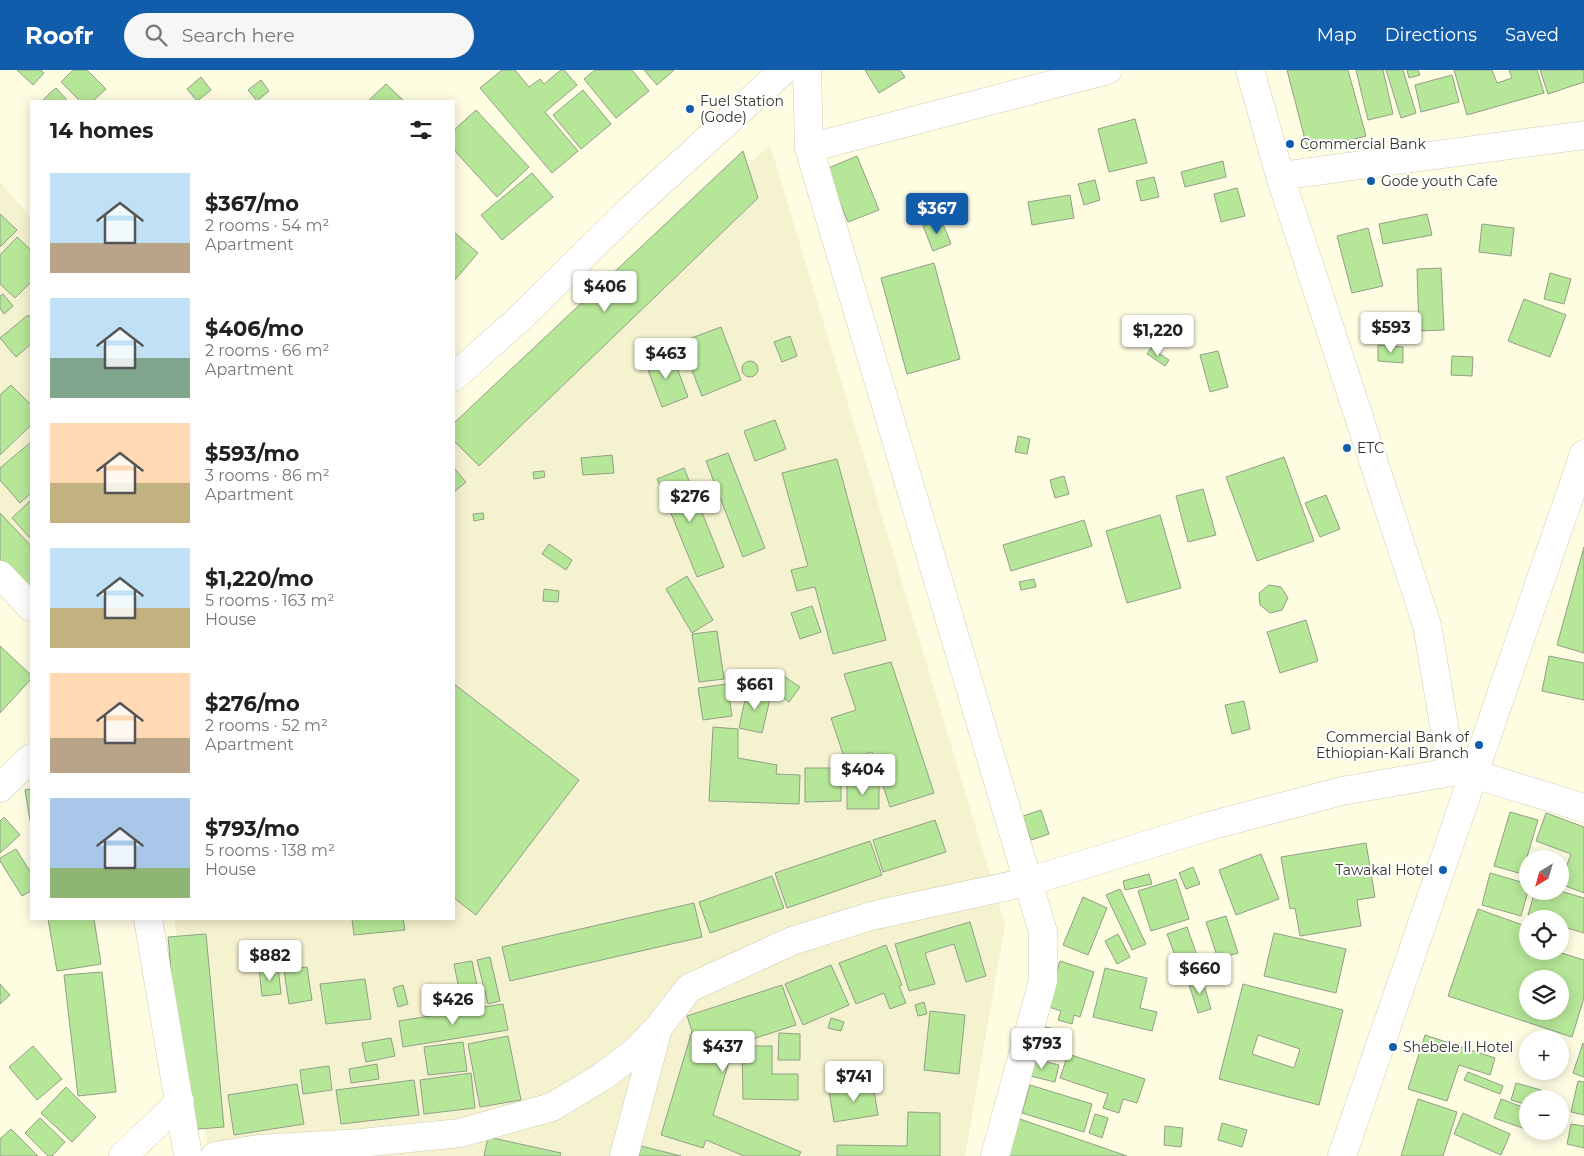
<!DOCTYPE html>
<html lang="en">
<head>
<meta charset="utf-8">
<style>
	:root { --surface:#fff; --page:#f6f6f6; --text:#222; --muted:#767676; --accent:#115dac }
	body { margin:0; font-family:Montserrat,sans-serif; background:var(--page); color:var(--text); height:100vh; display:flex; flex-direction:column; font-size:19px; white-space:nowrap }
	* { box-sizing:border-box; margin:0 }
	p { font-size:16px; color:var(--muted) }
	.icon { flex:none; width:28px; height:28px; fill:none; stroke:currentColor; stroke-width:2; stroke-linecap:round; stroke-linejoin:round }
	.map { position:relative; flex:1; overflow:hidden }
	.details { position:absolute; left:30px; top:30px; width:425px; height:820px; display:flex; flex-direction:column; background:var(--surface); border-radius:0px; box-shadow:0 2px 12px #0003 }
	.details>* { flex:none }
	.needle { width:32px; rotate:217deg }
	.buttons { position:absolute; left:1519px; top:780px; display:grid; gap:10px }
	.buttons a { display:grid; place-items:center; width:50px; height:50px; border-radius:50%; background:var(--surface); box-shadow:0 2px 12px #0003; font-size:25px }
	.price { position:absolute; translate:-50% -42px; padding:0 11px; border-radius:5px; background:#fff; color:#222; font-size:16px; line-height:32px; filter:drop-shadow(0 1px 2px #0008) }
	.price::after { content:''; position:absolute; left:50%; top:30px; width:15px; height:11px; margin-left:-8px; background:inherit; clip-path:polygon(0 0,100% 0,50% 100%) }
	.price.on { background:var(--accent); color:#fff }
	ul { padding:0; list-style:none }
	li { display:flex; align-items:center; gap:15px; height:125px; padding:0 20px }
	li span { display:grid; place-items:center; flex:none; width:140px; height:100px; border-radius:0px; color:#555 }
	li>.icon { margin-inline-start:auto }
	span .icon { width:60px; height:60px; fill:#fffc; stroke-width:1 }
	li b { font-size:21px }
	h2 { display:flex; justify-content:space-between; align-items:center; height:60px; padding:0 20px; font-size:21px }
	header { display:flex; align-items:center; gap:30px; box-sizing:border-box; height:70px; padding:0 25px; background:var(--accent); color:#fff }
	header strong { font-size:24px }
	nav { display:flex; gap:28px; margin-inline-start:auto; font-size:18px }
	.search { width:350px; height:45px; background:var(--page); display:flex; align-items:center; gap:12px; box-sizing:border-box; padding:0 18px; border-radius:28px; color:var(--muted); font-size:19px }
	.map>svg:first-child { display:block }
	.built { fill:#f4f2cf }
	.building { fill:#b6e798; stroke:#919f89; fill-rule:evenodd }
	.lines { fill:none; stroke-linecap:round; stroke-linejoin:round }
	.minor-casing { stroke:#d0ceb4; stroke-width:29 }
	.major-casing { stroke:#d0ceb4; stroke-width:29 }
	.minor { stroke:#fff; stroke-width:28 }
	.major { stroke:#fff; stroke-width:28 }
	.poi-dot { fill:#115dac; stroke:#fff; stroke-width:2 }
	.labels { text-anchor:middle; stroke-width:4; stroke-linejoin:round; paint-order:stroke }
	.poi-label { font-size:14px; fill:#333329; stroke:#fff; text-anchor:start }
</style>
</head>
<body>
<header>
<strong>Roofr</strong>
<div class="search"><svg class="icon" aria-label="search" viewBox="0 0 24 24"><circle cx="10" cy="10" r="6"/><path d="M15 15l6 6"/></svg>Search here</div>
<nav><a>Map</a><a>Directions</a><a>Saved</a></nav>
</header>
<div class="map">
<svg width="1584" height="1086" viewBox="0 0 1584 1086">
	<rect width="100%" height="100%" fill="#fefce1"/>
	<path class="built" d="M770,75L1005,854L965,1086H209L174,849H454V367Z
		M0,112L31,148V504L0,471Z"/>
	<path class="building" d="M17,0H41L44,3L33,15Z
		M73,0H87L106,19L93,31H80L61,12Z
		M502,0H515L529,17L540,9L544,14L561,0H564L577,15L545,42L578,81L552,103L480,18Z
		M595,0H632L649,21L616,48L584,9Z
		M644,0H674L657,15Z
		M865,0H900L905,7L879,23Z
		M1287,0H1348L1366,66L1308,81Z
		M1356,0H1383L1393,44L1368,50Z
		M1386,0H1403L1416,43L1401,48Z
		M1407,0H1418L1420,5L1409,8Z
		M1454,0H1492L1497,13L1512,8L1509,0H1537L1544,23L1467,45Z
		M1540,0H1584V12L1548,24Z
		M1452,5L1459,32L1421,42L1415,15Z
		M201,7L211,20L197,31L187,19Z
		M261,10L269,21L257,31L248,20Z
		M386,14L404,31H368Z
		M56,18L68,31H42L49,24Z
		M583,20L611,54L581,79L553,45Z
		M476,40L529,97L497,127L454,80V60Z
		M1135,49L1147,93L1109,102L1098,59Z
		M743,81L758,128L479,396L454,371V353Z
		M857,86L879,140L848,152L826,99Z
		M1223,91L1226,107L1185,117L1181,102Z
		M532,103L553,127L502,170L481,145Z
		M1154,107L1159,127L1141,131L1136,111Z
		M1095,110L1100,130L1084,135L1078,114Z
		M1237,118L1245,146L1221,152L1214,124Z
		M1070,125L1074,148L1032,155L1028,132Z
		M0,144L17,160L0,177Z
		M1427,144L1432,165L1383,174L1379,154Z
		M941,149L951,174L933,181L923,156Z
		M1482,154L1514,158L1511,186L1479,182Z
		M1368,158L1383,216L1352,223L1337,166Z
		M454,162L478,183L454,211Z
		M17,167L31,180V212L15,228L0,214V185Z
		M934,193L960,289L907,304L881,208Z
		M1441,198L1444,260L1419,261L1417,199Z
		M1550,203L1571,209L1564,234L1544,229Z
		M3,224L13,236L4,244L0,238V226Z
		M1524,229L1566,245L1550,287L1508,271Z
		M28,245L31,249V274L16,287L0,268Z
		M721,257L741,310L702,326L681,272Z
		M790,266L797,286L782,292L774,272Z
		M1378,275L1403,277V293L1378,291Z
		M1151,278L1169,290L1165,296L1147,284Z
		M1218,281L1228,317L1210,322L1200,285Z
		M671,282L688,327L662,337L645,292Z
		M1452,286L1473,287L1472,306L1451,305Z
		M742 299a8 8 0 1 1 16 0a8 8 0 1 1-16 0Z
		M11,315L31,335V355L0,385V325Z
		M775,350L786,379L755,391L744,361Z
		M1018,366L1030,369L1027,384L1015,382Z
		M31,372V423L20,433L0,410V398Z
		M728,383L765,478L743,487L706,391Z
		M612,385L614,403L583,405L581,388Z
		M1284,387L1314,471L1257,491L1226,407Z
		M837,389L886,570L833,584L815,517L797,521L791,500L808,496L782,403Z
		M454,398L466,412L454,422Z
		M684,398L724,497L697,507L657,409Z
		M544,401L545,407L534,409L533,402Z
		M1064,406L1069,424L1055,428L1050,410Z
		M1203,419L1216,465L1188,472L1176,426Z
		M1326,425L1340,459L1320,467L1305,433Z
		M31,430V469L12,448Z
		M0,443L31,476V521L0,489Z
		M483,443L484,449L474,451L473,444Z
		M1160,445L1181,518L1127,533L1106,461Z
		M1084,450L1092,476L1011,501L1003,475Z
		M549,474L572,490L566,500L542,484Z
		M1584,477V583L1557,575Z
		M687,506L713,550L692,563L666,519Z
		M1034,509L1036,517L1021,520L1019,512Z
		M1269,515L1281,517L1288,528L1282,540L1270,543L1260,535L1259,523Z
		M544,519L559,521L558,532L543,531Z
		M812,536L821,562L800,569L791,543Z
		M1306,550L1318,591L1280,603L1267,562Z
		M717,561L724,609L699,612L692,564Z
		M0,576L31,605V609L0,643Z
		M1549,586L1584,593V630L1542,621Z
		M891,592L934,723L890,737L872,682L845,690L831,648L856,640L844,604Z
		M782,605L800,617L789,632L772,620Z
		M454,614L579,710L476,845L454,828Z
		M727,614L732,646L703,650L698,618Z
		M747,620L771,625L762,663L739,658Z
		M1244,631L1250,659L1232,664L1225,635Z
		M713,657L738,659V688L777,695L776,704L800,705L799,734L709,731Z
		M869,689L875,701L857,709L851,696Z
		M805,698H841V731L805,732Z
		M847,714H879V739H847Z
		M31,719V756L25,720Z
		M1041,740L1049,764L1031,770L1023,746Z
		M1510,742L1538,750L1522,804L1494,796Z
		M1546,743L1584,757V823L1560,814L1571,784L1536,771Z
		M4,747L20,765L0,783V751Z
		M935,750L946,782L883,802L873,770Z
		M870,771L882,805L787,838L775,803Z
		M1366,773L1375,827L1357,830L1361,856L1300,866L1295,838L1290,839L1281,787Z
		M16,779L31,803V821L22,826L0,791V788Z
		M1261,784L1279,829L1236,845L1219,800Z
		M1193,797L1200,814L1186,819L1179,803Z
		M1490,803L1528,814V821L1521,846L1482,835Z
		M1149,804L1152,814L1125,820L1123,811Z
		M772,806L784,838L710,863L699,832Z
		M1176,809L1189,849L1151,861L1138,821Z
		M1120,819L1146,874L1132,880L1106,825Z
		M1535,821H1560L1584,828V863L1560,856V849H1538L1528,845Z
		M1083,827L1107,838L1088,885L1063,875Z
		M694,833L702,867L510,911L502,877Z
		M1478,839L1528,857V881H1555L1584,890V928L1572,967L1448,926ZM1528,909H1560V941H1528Z
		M1226,846L1238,883L1218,889L1206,852Z
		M48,849H94L101,894L57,901Z
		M352,849H403L405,860L354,865Z
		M970,852L986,906L966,912L954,874L925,883L935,914L909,921L895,874Z
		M1187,857L1201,897L1182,904L1167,864Z
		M1274,863L1346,879L1336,923L1264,906Z
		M206,864L224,1057L186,1060L168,867Z
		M1118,864L1130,887L1117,894L1105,871Z
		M886,875L902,915L899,916L906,933L890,939L884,923L856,934L839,893Z
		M490,887L500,931L488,934L477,890Z
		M472,891L480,931L462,934L454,894Z
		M1060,891L1094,902L1080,947L1074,945L1072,954L1058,950L1061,941L1046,936Z
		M831,895L849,935L803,955L785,914Z
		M278,897L281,924L262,926L259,899Z
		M307,897L312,930L289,934L284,900Z
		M1105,898L1147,908L1140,938L1157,942L1152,961L1093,947Z
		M102,902L116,1022L78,1026L64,905Z
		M1202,908L1211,939L1198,943L1188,911Z
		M365,909L371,949L326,954L320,914Z
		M0,914L10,925L0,934Z
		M1243,914L1343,940L1319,1035L1219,1009ZM1258,965L1300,979L1294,998L1252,984Z
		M403,915L408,934L398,937L393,918Z
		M782,915L796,955L734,975L713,1045L801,1082L799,1086H744L706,1070L703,1078L661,1065L692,961L687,946Z
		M924,932L927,944L918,946L915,935Z
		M503,934L508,960L403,977L399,951Z
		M930,941L965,945L959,1004L924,1000Z
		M831,948L844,952L841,961L828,958Z
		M1039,955L1068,963L1062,987L1032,979Z
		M779,963L800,964V990H778Z
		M1425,965L1495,988L1490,1005L1459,995L1447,1031L1408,1019Z
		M508,966L521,1030L480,1037L468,974Z
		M391,968L395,986L366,992L362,973Z
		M463,972L467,1001L428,1005L424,977Z
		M1583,973L1584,974V1007L1573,1003Z
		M33,976L62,1009L37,1030L9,997Z
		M742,976H772V1004H798V1030L743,1029Z
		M1068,984L1145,1009L1137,1033L1123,1029L1119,1043L1103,1038L1108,1024L1060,1008Z
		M1030,988L1059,995L1055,1012L1026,1005Z
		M377,994L379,1009L351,1013L349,999Z
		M329,996L332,1020L303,1024L300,1000Z
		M1468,1002L1503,1016L1500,1024L1464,1010Z
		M471,1003L475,1038L424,1044L420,1010Z
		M414,1010L419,1045L341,1054L336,1020Z
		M1578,1011L1584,1012V1045L1571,1042Z
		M1516,1013L1548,1022L1546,1029H1528V1035L1511,1030Z
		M297,1014L304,1054L234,1065L228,1025Z
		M873,1014L878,1045L834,1052L829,1021Z
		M1030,1015L1092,1034L1084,1062L1022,1043Z
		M66,1017L96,1047L72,1072L41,1043Z
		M1418,1029L1457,1042L1443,1086H1401Z
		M1501,1029L1528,1039V1060L1494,1048Z
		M908,1042L940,1043V1086H837V1075L907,1076Z
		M1463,1043L1510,1064L1501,1085L1454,1064Z
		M1095,1044L1108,1048L1102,1068L1089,1063Z
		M1014,1047L1127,1086H1004Z
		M40,1048L65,1072L52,1086H48L25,1063Z
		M1222,1053L1247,1060L1242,1077L1218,1070Z
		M1571,1054L1584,1056V1078L1567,1074Z
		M1165,1056L1183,1058L1181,1077L1164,1075Z
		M11,1059L38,1086H0V1069Z
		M488,1067L561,1083L560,1086H484Z
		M641,1076L681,1086H639Z"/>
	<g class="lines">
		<g class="minor-casing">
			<path id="minor" d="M807,0L809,78L1043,862V911L995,1086
				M1250,0L1280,106L1427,555L1452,702
				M809,78L1108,0
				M1280,106L1584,65
				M454,307L520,248L632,138L784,0
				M0,505L31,537
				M0,718L31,688
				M148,849L188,1086
				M123,1086L180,1032
				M215,1086L258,1079L361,1073L460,1063L552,1037L602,1007L635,982L658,958L689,918L792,871L871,846L1027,812L1209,756L1342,721L1452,702L1474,704L1584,738
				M624,1086L657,962"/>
		</g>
		<g class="major-casing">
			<path id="major" d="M1342,1086L1584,384"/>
		</g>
		<use href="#minor" class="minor"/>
		<use href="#major" class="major"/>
	</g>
	<g class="poi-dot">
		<circle cx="690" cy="39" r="5"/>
		<circle cx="1290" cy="74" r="5"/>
		<circle cx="1371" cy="111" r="5"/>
		<circle cx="1347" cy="378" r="5"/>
		<circle cx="1479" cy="675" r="5"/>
		<circle cx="1443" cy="800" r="5"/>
		<circle cx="1393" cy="977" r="5"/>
	</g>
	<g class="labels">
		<g class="poi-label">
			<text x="700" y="36">Fuel Station<tspan x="700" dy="16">(Gode)</tspan></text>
			<text x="1300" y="79">Commercial Bank</text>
			<text x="1381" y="116">Gode youth Cafe</text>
			<text x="1357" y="383">ETC</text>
			<text x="1469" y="672" text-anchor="end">Commercial Bank of<tspan x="1469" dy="16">Ethiopian-Kali Branch</tspan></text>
			<text x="1433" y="805" text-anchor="end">Tawakal Hotel</text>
			<text x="1403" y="982">Shebele II Hotel</text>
		</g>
	</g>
</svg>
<div class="buttons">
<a><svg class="needle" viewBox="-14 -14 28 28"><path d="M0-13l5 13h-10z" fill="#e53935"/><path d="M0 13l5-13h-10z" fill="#767676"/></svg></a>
<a><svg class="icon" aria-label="locate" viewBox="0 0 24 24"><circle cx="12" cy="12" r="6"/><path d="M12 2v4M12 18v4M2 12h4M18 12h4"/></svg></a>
<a><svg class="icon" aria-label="layers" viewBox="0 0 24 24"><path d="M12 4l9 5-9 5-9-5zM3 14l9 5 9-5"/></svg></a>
<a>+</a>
<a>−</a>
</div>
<b class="price on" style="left:937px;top:165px">$367</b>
<b class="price" style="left:605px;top:243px">$406</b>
<b class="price" style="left:1391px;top:284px">$593</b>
<b class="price" style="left:1158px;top:287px">$1,220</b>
<b class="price" style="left:666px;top:310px">$463</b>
<b class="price" style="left:690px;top:453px">$276</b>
<b class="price" style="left:755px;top:641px">$661</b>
<b class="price" style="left:863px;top:726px">$404</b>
<b class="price" style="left:270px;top:912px">$882</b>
<b class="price" style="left:1200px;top:925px">$660</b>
<b class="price" style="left:453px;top:956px">$426</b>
<b class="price" style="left:1042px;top:1000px">$793</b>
<b class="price" style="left:723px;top:1003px">$437</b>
<b class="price" style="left:854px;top:1033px">$741</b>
<section class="details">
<h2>14 homes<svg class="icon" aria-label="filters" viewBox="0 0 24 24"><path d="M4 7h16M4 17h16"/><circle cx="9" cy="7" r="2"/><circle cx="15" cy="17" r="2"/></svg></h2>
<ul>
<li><span style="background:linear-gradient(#bfe0f5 70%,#b9a48a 0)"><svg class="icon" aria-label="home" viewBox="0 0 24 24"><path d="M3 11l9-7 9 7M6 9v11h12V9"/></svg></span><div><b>$367/mo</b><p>2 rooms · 54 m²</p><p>Apartment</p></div></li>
<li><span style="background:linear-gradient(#bfe0f5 60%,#7fa58c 0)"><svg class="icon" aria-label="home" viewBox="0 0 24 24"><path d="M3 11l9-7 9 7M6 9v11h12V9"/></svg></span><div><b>$406/mo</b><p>2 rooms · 66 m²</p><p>Apartment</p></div></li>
<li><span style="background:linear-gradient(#ffd9b3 60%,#c2b280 0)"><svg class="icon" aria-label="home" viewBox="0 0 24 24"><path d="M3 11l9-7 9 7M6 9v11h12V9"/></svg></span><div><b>$593/mo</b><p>3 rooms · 86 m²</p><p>Apartment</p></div></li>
<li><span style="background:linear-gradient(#bfe0f5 60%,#c2b280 0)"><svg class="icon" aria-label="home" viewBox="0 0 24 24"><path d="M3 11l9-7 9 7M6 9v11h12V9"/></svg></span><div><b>$1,220/mo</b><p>5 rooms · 163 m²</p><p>House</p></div></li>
<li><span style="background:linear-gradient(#ffd9b3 65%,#b9a48a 0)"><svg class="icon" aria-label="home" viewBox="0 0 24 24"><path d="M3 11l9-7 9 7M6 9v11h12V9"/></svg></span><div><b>$276/mo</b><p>2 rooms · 52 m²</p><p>Apartment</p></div></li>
<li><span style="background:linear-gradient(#a9c7e8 70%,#8fb573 0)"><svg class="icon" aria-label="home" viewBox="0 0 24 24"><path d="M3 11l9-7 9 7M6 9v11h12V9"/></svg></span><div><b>$793/mo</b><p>5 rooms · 138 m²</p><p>House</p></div></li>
</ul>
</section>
</div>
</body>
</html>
